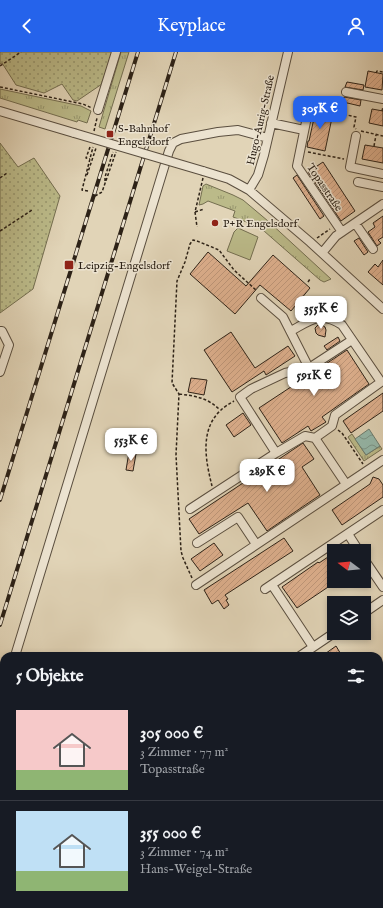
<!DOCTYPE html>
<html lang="de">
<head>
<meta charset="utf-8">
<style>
	:root { --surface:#171b24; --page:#242831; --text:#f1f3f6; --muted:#9ea1a6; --line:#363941; --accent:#2563eb }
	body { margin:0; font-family:"IM FELL English",serif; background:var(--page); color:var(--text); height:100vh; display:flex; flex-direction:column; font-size:15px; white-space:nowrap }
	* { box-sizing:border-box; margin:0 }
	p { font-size:13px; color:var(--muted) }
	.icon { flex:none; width:22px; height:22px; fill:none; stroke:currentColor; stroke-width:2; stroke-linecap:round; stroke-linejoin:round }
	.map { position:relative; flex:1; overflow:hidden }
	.panel { position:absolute; left:0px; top:600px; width:383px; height:256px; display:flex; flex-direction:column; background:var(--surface); border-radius:12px 12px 0 0; box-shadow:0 2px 6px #0003 }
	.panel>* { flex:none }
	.needle { width:26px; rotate:286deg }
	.buttons { position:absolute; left:327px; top:492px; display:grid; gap:8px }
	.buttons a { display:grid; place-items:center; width:44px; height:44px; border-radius:0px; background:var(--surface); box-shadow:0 2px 6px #0003; font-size:20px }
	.price { position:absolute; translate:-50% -34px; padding:0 9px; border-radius:8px; background:#fff; color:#222; font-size:13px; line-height:26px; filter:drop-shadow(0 1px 2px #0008) }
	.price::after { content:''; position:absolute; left:50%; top:24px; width:12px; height:9px; margin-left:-6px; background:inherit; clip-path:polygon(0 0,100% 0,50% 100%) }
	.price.selected { background:var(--accent); color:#fff }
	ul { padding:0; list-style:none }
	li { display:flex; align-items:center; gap:12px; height:100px; padding:0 16px }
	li+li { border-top:1px solid var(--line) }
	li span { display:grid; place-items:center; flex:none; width:112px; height:80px; border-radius:0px; color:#555 }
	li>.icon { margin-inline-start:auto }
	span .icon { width:48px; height:48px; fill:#fffc; stroke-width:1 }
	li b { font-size:17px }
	h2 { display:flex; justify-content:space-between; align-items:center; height:48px; padding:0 16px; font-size:17px }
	header { display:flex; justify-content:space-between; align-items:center; height:52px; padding:0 16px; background:var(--accent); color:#fff; font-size:18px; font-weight:600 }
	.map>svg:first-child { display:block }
	.grass { fill:url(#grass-tufts); stroke:#746e50 }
	.park { fill:#bbba89; stroke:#746e50 }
	.garden { fill:url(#garden-dots); stroke:#746e50 }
	.water { fill:url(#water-waves); stroke:#6b7c6f }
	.building { fill:url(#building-hatch); stroke:#2d2217 }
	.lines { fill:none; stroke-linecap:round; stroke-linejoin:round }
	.minor-casing { stroke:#5a4e3f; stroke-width:10 }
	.path { stroke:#2d2217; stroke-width:1.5; stroke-dasharray:3 2; stroke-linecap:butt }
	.minor { stroke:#ece3d0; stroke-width:8 }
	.rail-casing { stroke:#2d2217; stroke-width:4 }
	.rail { stroke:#ece3d0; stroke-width:2.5; stroke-dasharray:8; stroke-linecap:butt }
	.minor-bridge-casing { stroke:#5a4e3f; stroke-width:10; stroke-linecap:butt }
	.minor-bridge { stroke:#ece3d0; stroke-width:8 }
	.poi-dot { fill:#8f2418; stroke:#ece3d0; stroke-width:1.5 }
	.labels { text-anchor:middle; stroke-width:3; stroke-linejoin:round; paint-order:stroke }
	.street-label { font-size:11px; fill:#2d2217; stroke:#ece3d0 }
	.poi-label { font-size:11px; fill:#2d2217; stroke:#ece3d0; text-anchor:start }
</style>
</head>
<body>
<header><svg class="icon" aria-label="back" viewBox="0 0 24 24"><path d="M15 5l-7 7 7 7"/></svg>Keyplace<svg class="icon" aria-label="person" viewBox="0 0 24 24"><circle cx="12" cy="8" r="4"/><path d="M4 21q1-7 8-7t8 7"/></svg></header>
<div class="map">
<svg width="383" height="856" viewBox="0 0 383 856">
	<defs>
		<pattern id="grass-tufts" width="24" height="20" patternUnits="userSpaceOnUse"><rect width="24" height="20" fill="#bbba89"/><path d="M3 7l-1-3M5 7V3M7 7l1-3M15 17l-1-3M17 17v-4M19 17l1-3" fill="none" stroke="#98976f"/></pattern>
		<pattern id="garden-dots" width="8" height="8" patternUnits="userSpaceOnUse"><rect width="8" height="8" fill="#bbba89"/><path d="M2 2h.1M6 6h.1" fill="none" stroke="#98976f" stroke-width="1.8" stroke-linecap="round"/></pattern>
		<pattern id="water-waves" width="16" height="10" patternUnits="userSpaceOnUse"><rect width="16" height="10" fill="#95b8aa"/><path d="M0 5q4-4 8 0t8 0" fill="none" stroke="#7a9589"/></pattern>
		<pattern id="building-hatch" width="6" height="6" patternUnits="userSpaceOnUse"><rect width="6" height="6" fill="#deb08e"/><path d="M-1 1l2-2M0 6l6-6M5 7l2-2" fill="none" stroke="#bf977a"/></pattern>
	</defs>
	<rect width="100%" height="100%" fill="#e1d4b7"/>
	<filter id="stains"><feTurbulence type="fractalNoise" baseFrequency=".005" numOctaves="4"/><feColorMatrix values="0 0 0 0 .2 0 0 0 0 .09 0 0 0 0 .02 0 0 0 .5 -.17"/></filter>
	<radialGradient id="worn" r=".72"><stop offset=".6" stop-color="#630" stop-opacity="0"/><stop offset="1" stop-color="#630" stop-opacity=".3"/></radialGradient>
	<path class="grass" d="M121,0H129L105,77L99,75Z
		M0,37L81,54L91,59L87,71L78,68L77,70L0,46Z
		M206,132L233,143L243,148L268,169L331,227L324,230L320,228L264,179L252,172L233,165L235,159L208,149L203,152L199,153L203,134Z
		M352,382L366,403L380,394L382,397L364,409L348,385Z"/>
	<path class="park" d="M238,176L258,185L250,208L227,199L234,180Z"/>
	<path class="garden" d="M0,0H112L102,32L77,49L73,48L62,32L44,41L16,33L2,11L0,12Z
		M0,91L18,115L34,106L60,144L33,237L0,261Z"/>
	<path class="water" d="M369,377L380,394L366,403L355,387Z"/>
	<path class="building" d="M368,19L383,22L382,38L365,35Z
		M347,30L364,33L363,38L345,35Z
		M344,45L361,48L360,54L343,50Z
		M316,57L333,61L325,99L307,95L308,89H309Z
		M372,57L383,59V74L369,71Z
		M365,93L383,96V111L362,107Z
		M323,110L355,159L341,169L308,120Z
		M297,123L324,164L320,167L293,126Z
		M383,164V185L378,188L381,191L377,194L368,180L375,175L373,171Z
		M359,186L368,200L364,203L354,189Z
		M208,200L246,234L273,203L310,236L291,259L260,233L235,262L190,222Z
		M383,208V233L368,220L375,212L378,215Z
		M319,272L322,273L325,275L326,278L325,285L318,283L316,281L315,276Z
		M231,280L255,316L288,294L295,304L266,323L264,319L232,340L204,298Z
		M338,285L340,289L327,298L324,294Z
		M347,298L369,332L322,365L326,370L311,379L308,374L282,391L259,356Z
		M191,326L207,328L204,343L188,340Z
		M383,341V359L351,381L343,369Z
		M243,361L251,373L234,385L226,373Z
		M303,391L314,407L302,415L320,443L267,479L248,451L199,482L189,467Z
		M129,400L136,402L133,419L126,418Z
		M373,425L379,427L383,433V445L342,473L332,458L370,432Z
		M284,486L293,499L225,543L228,547L226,548L229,553L224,557L218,548L212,552L204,538Z
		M214,491L223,503L200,519L191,507Z
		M334,501V531L297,556L282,535L318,510L319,511Z
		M336,594L342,604H322Z"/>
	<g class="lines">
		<g class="minor-casing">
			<path id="minor" d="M346,40L383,47
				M98,58L116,0
				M0,59L74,81
				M307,65L297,114L342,180
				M271,71L304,78
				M356,84L350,115L383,122
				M203,119L229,127L249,138L310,190L383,257
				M358,130L383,135
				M249,138L258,123L264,103L288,0
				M355,171L373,197
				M322,201L336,184L383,152
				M261,246L283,265L309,316
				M0,279H2L9,293L0,320
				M291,279C311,268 320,259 342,273L381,330L335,363L332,374L315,386L346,432
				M315,386L305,384L276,401L240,345L251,337L285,321L309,316L352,288
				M190,457L276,401
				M348,482L359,499
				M197,491L238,465L256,492
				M364,507L383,535
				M196,533L383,408
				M272,533L313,595
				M265,537L383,458
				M364,561L383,548
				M15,604L169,99L173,91L181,87L218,80L238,78L268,86
				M300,604L334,581
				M0,647L4,638
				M332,852L335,856
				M359,852L361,856"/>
		</g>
		<path class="path" d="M0,14L21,0
			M376,21L377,19L383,20
			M0,35L83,52L92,56
			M327,51L347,63L356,65L354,75L356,77
			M382,59L383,55
			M94,79L97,66
			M361,79L383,84
			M374,94L376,83
			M90,95L86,106L90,107
			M308,100L344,107
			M87,123L96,96
			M0,126L7,121
			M203,126L195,160L204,157
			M105,129V125L113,100
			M88,139L82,138L93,95
			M95,144L102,140L116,100
			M195,160L197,175
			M0,179L32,158
			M317,186L330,177
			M308,230L310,227
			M179,342C196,344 208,346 220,358
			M338,378L342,381L363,412
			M212,434C206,410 199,378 221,358C224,355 229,352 234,349
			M192,526L183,506L181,499L176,403L179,342L172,331L177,229L185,210L190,192L193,188L197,189L219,198L234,218L257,239"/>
		<use href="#minor" class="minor"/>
		<g class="rail-casing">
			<path id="rail" d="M0,448L138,0
				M0,573L176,0"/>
		</g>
		<use href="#rail" class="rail"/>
		<g class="minor-bridge-casing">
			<path id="minor-bridge" d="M74,81L203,119"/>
		</g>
		<use href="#minor-bridge" class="minor-bridge"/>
	</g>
	<g class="poi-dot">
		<rect x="106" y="78" width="8" height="8" rx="2"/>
		<circle cx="215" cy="171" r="4"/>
		<rect x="64" y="208" width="10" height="10" rx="2"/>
	</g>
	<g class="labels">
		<g class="street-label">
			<text transform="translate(260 68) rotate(-77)" y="4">Hugo-Aurig-Straße</text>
			<text transform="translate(325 135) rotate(56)" y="4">Topasstraße</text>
		</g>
		<g class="poi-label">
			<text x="118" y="80">S-Bahnhof<tspan x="118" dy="13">Engelsdorf</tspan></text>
			<text x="223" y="175">P+R Engelsdorf</text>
			<text x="78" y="217">Leipzig-Engelsdorf</text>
		</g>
	</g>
	<rect width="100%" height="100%" filter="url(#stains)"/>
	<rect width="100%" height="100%" fill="url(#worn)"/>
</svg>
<div class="buttons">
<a><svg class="needle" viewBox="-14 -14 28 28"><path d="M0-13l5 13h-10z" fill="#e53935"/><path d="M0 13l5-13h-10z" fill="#9ea1a6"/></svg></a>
<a><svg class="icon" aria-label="layers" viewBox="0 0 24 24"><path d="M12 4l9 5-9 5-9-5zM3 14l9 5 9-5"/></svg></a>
</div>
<b class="price selected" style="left:320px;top:78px">305K €</b>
<b class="price" style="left:321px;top:278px">355K €</b>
<b class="price" style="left:314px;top:345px">591K €</b>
<b class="price" style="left:131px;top:410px">553K €</b>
<b class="price" style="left:267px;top:441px">289K €</b>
<section class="panel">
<h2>5 Objekte<svg class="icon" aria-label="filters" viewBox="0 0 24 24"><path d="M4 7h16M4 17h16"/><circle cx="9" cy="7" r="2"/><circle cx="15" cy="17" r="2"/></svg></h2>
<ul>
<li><span style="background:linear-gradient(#f6c9c9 75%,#8fb573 0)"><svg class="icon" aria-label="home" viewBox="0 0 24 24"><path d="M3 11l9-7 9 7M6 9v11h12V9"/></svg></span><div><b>305 000 €</b><p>3 Zimmer · 77 m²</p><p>Topasstraße</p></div></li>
<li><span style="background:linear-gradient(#bfe0f5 75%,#8fb573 0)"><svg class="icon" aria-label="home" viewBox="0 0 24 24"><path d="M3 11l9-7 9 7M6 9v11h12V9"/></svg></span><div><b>355 000 €</b><p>3 Zimmer · 74 m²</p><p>Hans-Weigel-Straße</p></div></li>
</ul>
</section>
</div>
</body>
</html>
